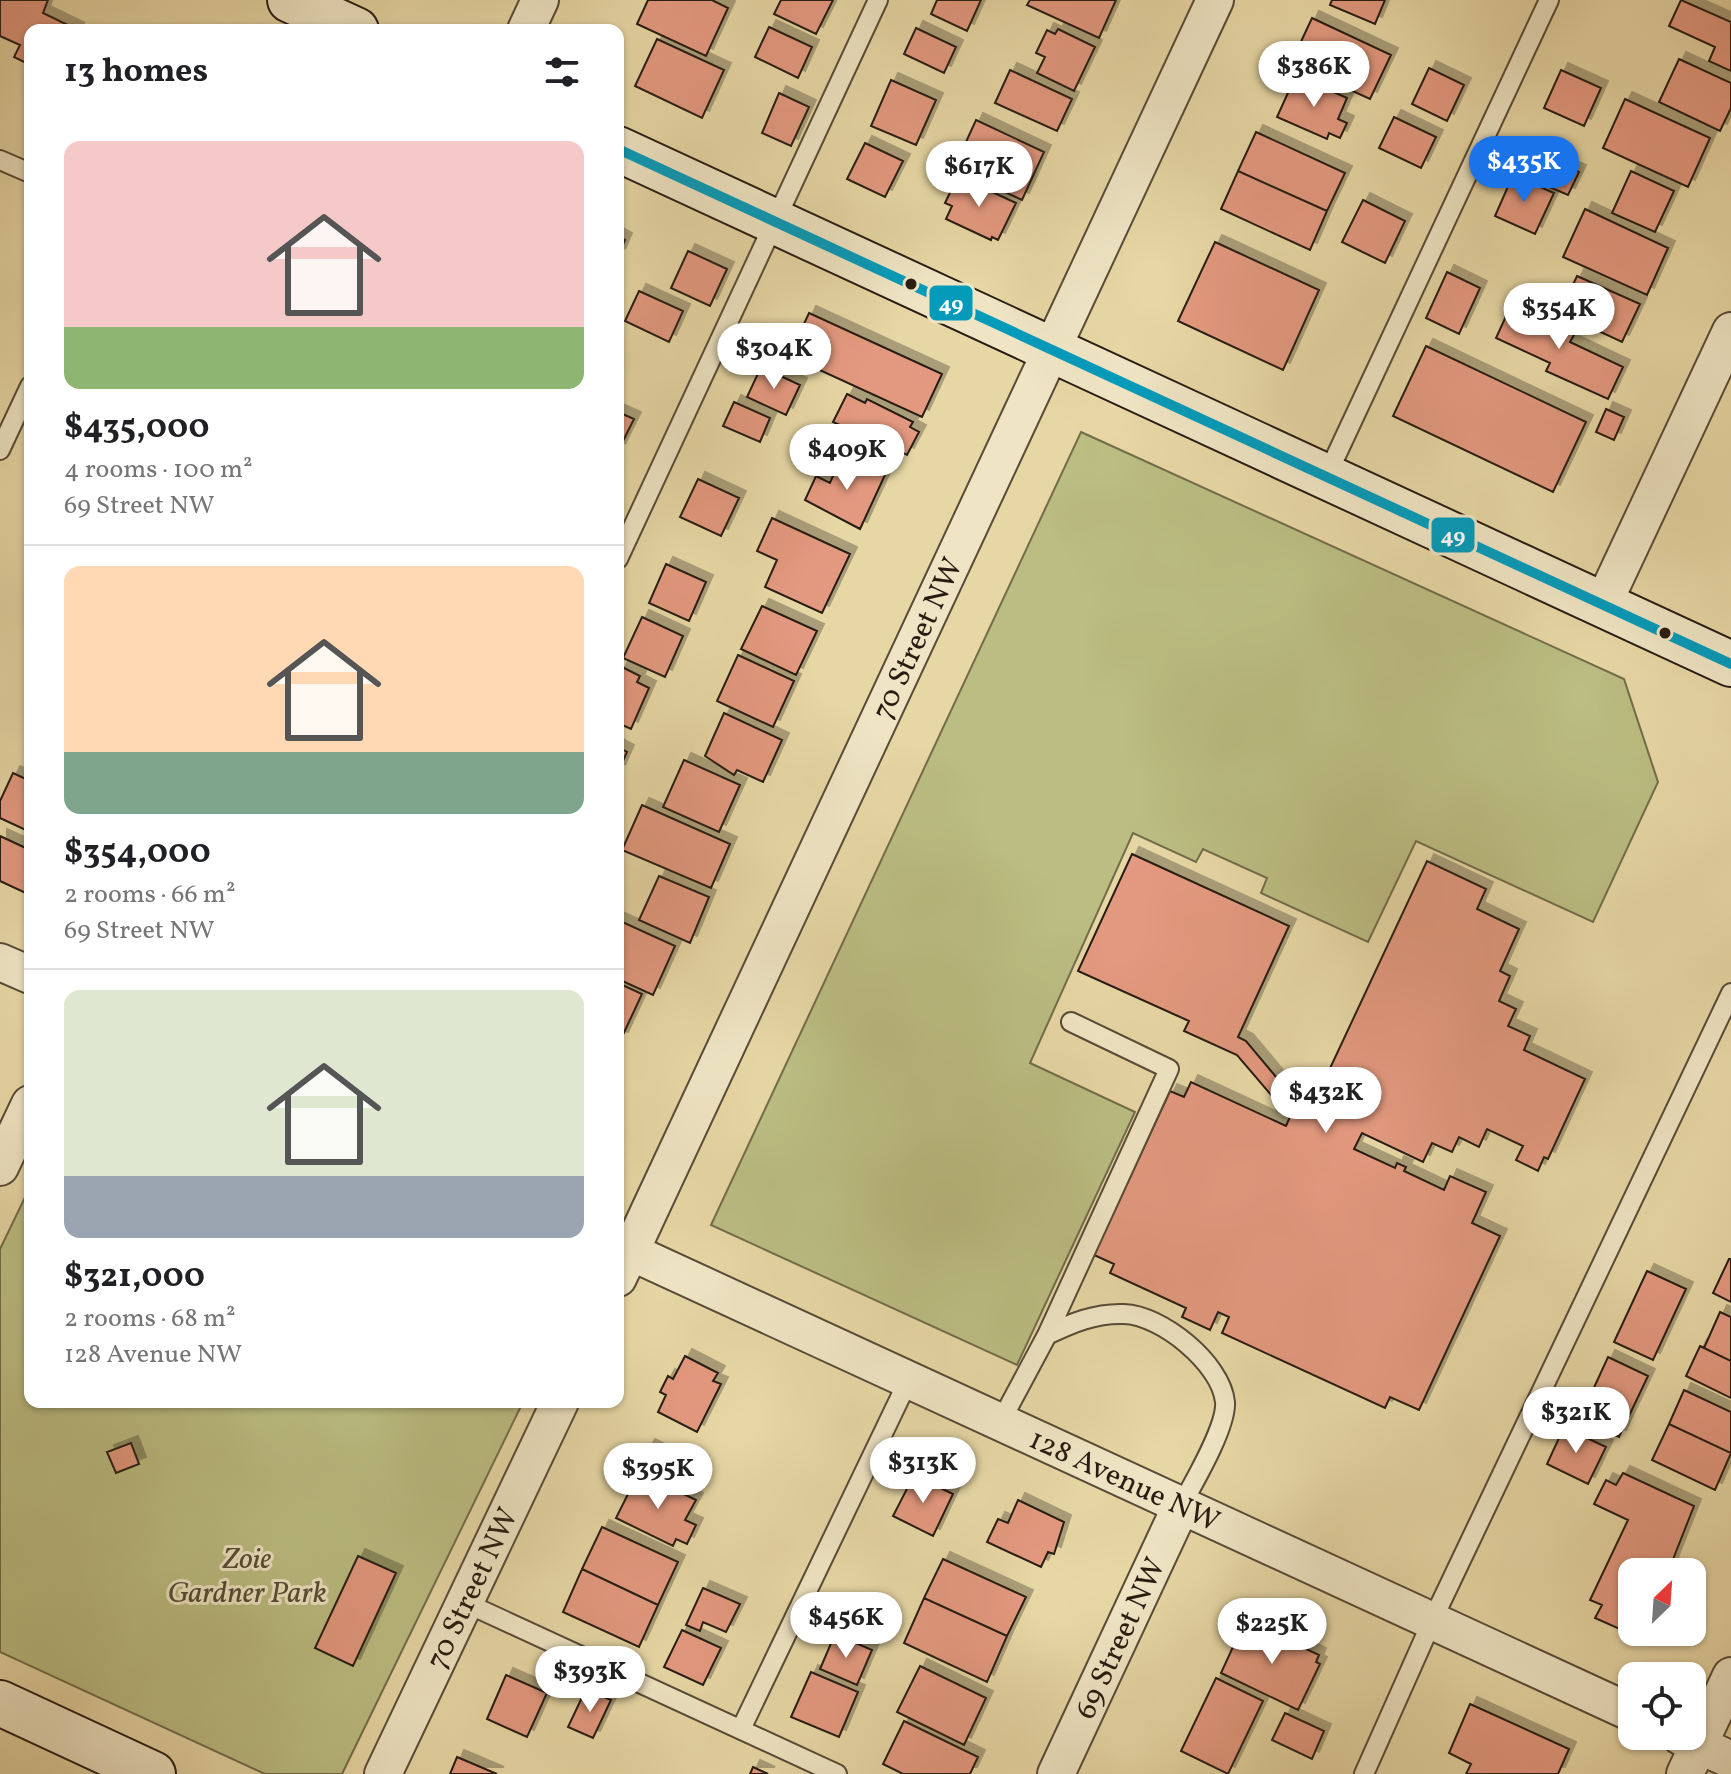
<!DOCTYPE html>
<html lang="en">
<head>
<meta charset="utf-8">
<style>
	:root { --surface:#fff; --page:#f2f2f2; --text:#202124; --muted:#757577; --line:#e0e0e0; --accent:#1a73e8 }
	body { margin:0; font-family:Vollkorn,serif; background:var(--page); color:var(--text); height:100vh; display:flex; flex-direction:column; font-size:30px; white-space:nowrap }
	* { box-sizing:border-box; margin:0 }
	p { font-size:26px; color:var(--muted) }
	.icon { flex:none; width:44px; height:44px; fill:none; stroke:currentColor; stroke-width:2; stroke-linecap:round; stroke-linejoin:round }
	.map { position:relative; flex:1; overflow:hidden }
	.side { position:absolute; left:24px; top:24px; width:600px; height:1384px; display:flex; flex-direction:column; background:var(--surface); border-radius:16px; box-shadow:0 2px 6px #0004 }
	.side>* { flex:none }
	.needle { width:52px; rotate:25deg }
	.tools { position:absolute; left:1618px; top:1558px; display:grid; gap:16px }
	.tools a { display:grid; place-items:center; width:88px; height:88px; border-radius:16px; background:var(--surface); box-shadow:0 2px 6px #0004; font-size:40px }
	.price { position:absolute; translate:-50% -68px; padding:0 18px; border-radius:28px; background:#fff; color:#222; font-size:26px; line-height:52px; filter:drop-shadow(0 2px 4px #0008) }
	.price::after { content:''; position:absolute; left:50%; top:48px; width:24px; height:18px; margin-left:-12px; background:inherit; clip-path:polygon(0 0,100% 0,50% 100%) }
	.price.current { background:var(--accent); color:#fff }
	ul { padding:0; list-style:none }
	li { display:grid; align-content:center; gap:16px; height:424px; padding:0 40px }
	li+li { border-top:2px solid var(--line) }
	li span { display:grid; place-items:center; height:248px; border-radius:16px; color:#555 }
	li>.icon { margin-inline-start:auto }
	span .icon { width:144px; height:144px; fill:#fffc; stroke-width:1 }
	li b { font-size:34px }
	h2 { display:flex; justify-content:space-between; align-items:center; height:96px; padding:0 40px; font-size:34px }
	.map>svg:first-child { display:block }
	.green { fill:#bbbd82; stroke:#726c4a; stroke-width:2 }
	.building { fill:#e3997f; stroke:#281c12; stroke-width:2; filter:url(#shadow) }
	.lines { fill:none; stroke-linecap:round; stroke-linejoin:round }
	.lane-casing { stroke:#584b37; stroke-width:22 }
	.street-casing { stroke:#584b37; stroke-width:40 }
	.secondary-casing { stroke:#281c12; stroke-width:48 }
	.lane { stroke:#efe5c4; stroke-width:18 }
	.street { stroke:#efe5c4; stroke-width:36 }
	.secondary { stroke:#efe5c4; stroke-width:44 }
	.bus-1-casing { stroke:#efe5c4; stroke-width:16 }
	.bus-1 { stroke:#049bbb; stroke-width:10 }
	.bus-dot { fill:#281c12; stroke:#efe5c4; stroke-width:3 }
	.labels { text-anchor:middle; stroke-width:6; stroke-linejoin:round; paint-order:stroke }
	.street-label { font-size:30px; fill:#281c12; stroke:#efe5c4 }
	.park-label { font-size:30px; font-style:italic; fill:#544c34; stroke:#efe5c4 }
	.line-badge { stroke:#efe5c4; stroke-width:3 }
	.badge-label { font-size:22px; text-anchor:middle; font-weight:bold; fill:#fff }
</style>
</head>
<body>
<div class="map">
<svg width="1731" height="1774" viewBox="0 0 1731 1774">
	<defs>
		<filter id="shadow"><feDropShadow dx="7" dy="-7" stdDeviation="0" flood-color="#0004"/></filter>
	</defs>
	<rect width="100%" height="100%" fill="#e7d7a5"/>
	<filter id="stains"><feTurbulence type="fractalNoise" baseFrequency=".0025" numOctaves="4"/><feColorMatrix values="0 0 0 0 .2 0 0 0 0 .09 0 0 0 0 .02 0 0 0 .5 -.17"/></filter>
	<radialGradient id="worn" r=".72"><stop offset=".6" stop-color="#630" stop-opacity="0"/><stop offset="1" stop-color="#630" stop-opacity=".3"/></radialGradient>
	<path class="green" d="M1081,432L1624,679L1658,782L1593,922L1416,841L1368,942L1261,893L1267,878L1203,849L1196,862L1133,833L1030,1063L1135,1112L1017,1365L711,1225Z
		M30,1187V1402H523L342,1774H265L0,1652V1249Z"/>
	<path class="building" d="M0,0H48L43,13L78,30H30V65L14,57L20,45L0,36Z
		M648,0H712L728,8L706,56L637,24Z
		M781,0H833L816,34L774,14Z
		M937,0H981L967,31L931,14Z
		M1030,0H1116L1099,38L1027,5Z
		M1332,0H1385L1375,24L1330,5Z
		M1681,0L1731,22V71L1709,61L1715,47L1669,26Z
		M1312,18L1391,55L1370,99L1291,63Z
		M769,27L812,47L798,78L755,57Z
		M916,28L956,47L944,73L904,54Z
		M1058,29L1095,47L1074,91L1037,73L1045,57L1036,53L1047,30L1055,34Z
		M657,39L724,70L702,118L635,86Z
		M1679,59L1731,83V108L1720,131L1659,102Z
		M1429,68L1464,85L1447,121L1412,104Z
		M1010,70L1072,99L1057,131L995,103Z
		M1561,70L1601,88L1584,126L1544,108Z
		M1296,75L1347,98L1338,119L1347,123L1340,138L1329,133L1327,139L1277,117Z
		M891,80L936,100L916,145L871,126Z
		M779,93L809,107L791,146L762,133Z
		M1625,99L1710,138L1688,187L1603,148Z
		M1394,117L1436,137L1421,168L1379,148Z
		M976,120L1044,152L1022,200L954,168Z
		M1256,132L1345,173L1327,211L1238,171Z
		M865,143L903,161L885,197L847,179Z
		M1544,157L1579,172L1568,195L1533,180Z
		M1238,171L1327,211L1310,250L1221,209Z
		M1631,171L1674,191L1655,232L1612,213Z
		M1513,175L1554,193L1535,234L1495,216Z
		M958,176L1016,203L998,240L992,237L991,240L946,219L952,206L945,203Z
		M1363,200L1405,221L1385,263L1342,242Z
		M1585,209L1668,248L1647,295L1563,257Z
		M618,236L625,240L618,256Z
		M1215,242L1319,290L1283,370L1178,321Z
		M688,251L727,269L710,306L671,288Z
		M1447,272L1480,288L1459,334L1426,318Z
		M1577,276L1640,304L1622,342L1560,313Z
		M639,291L683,311L669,342L625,321Z
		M1512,303L1575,333L1570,342L1623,367L1608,399L1546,371L1550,363L1496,338Z
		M809,313L942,374L922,417L789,356Z
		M1426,346L1586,422L1553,492L1393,416Z
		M761,367L800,385L786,415L747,397Z
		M847,394L865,403L867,399L913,422L910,427L919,432L907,455L898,450L892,462L848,441L853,431L833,422Z
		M734,402L770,418L760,442L723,426Z
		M1606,409L1624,417L1614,440L1596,432Z
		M618,412L634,419L618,451Z
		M842,455L885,475L860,529L805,500L816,476L830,483Z
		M698,479L739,498L721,536L680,517Z
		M772,518L850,554L822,613L765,587L777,560L757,551Z
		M666,564L706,582L689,621L649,603Z
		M762,606L817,631L796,675L741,649Z
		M642,617L683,636L665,677L623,658Z
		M738,655L794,681L773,727L717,701Z
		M622,667L640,676L637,682L649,688L631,729L618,723V674Z
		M724,713L782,740L763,782L737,770L734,775L705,756Z
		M618,747L627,752L618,772Z
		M684,760L740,785L719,832L663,807Z
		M13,773L30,781V832L0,818V801Z
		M642,805L730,844L711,888L622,850Z
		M0,836L30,850V895L0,881Z
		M1132,854L1289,926L1238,1037L1246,1041L1297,1102L1311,1109L1427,861L1486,889L1477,909L1519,929L1500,971L1510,976L1499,1001L1516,1009L1508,1026L1530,1036L1524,1050L1585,1079L1548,1159L1544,1157L1538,1171L1516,1160L1523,1146L1487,1129L1479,1147L1459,1137L1452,1152L1432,1143L1423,1162L1362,1133L1354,1149L1395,1168L1397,1163L1406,1167L1404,1171L1444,1190L1450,1176L1486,1192L1472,1223L1500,1236L1419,1410L1390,1397L1385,1408L1222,1333L1229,1317L1218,1312L1210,1330L1182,1317L1186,1308L1110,1273L1114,1264L1094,1255L1170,1091L1184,1097L1191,1082L1286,1126L1290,1117L1237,1055L1184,1031L1189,1021L1078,971Z
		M659,876L709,897L690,943L639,920Z
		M618,920L675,946L653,995L618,979Z
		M618,983L642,994L621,1039L618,1038Z
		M1729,1259H1731V1302L1713,1293Z
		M1647,1271L1686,1289L1653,1360L1614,1342Z
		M1720,1312L1731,1317V1361L1704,1348Z
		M1700,1346L1731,1361V1398L1686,1376Z
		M685,1356L718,1373L713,1381L721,1384L697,1432L658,1412L666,1395L660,1392L668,1376L673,1379Z
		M1608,1357L1648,1376L1619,1437L1580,1418Z
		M1684,1390L1731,1412V1453L1669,1424Z
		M1669,1424L1731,1453L1715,1490L1652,1460Z
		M1564,1427L1606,1447L1588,1484L1547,1464Z
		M131,1443L139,1464L116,1473L107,1452Z
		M648,1446L683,1464L672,1487L636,1470Z
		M639,1472L696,1500L685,1520L696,1525L687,1544L676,1539L673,1546L616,1518Z
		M1623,1473L1694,1506L1668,1572H1632V1623L1627,1620L1622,1630L1595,1618L1602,1605L1590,1600L1628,1520L1594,1504L1606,1480L1616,1485Z
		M914,1475L953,1494L933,1536L893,1516Z
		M1018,1500L1064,1522L1054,1554L1048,1552L1041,1567L987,1542L998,1519L1008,1523Z
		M602,1527L678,1562L658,1605L582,1569Z
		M358,1556L396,1573L353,1666L315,1648Z
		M943,1559L1026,1597L1007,1636L924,1598Z
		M582,1569L658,1605L639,1647L563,1612Z
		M703,1588L740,1604L726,1632L703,1622L700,1631L686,1625Z
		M924,1598L1007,1636L987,1682L904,1643Z
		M1243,1625L1270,1639L1272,1633L1319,1655L1316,1662L1320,1664L1298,1710L1221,1673Z
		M682,1630L721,1648L703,1685L664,1667Z
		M835,1634L872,1650L857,1685L820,1669Z
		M920,1666L986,1698L964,1745L897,1712Z
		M811,1672L858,1692L839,1737L791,1717Z
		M506,1675L547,1693L527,1737L487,1719Z
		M1216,1678L1263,1701L1228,1774L1181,1751Z
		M586,1689L611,1700L593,1738L568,1727Z
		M1470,1704L1569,1749L1558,1774H1466L1471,1764L1449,1753Z
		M1285,1713L1324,1731L1312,1759L1272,1740Z
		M904,1721L978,1757L970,1774H903L883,1764Z
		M457,1757L497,1774H450Z
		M753,1767L768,1774H750Z"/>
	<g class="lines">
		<g class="lane-casing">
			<path id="lane" d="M0,160L30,173
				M0,450L30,386
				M1327,475L1549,0
				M618,559L878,0
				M1047,1335C1072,1323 1095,1313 1124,1314C1161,1315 1221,1363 1225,1402C1227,1426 1194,1482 1182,1504
				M1001,1421L1047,1335L1169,1069L1071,1022
				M466,1603L837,1774
				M741,1729L909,1379
				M1364,1774L1433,1619L1731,993"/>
		</g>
		<g class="street-casing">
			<g id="street">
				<path d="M526,30L540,0"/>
				<path d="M1603,604L1731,331"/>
				<path d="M0,962L30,975"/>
				<path d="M0,1167L30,1104"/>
				<path id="s1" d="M618,1246L1632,1713"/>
				<path id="s2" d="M618,1278L1215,0"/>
				<path d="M1680,1736L1731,1760"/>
				<path id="s3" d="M383,1774L560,1402"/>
				<path id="s4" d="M1056,1774L1182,1504"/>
				<path d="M1685,1774L1731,1676"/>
			</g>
		</g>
		<g class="secondary-casing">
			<path id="secondary" d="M290,0L356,30
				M618,149L1731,664
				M0,1703L153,1774"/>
		</g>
		<use href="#lane" class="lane"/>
		<use href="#street" class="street"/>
		<use href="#secondary" class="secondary"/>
		<g class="bus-1-casing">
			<path id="bus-1" d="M618,149L1731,664"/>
		</g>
		<use href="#bus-1" class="bus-1"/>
	</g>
	<g class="bus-dot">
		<circle cx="911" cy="284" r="7"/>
		<circle cx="1665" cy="633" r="7"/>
	</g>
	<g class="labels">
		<g class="street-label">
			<text dy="10" stroke="none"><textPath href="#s2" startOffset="706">70 Street NW</textPath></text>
			<text dy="10" stroke="none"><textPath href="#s1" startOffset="558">128 Avenue NW</textPath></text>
			<text dy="10" stroke="none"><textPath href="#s3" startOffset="206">70 Street NW</textPath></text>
			<text dy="10" stroke="none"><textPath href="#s4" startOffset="150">69 Street NW</textPath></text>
		</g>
		<g class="park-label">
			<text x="247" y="1568">Zoie<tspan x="247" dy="34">Gardner Park</tspan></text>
		</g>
	</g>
	<g class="line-badge">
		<rect x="928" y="284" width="46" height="38" rx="8" fill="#049bbb"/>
		<rect x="1430" y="516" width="46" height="38" rx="8" fill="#049bbb"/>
	</g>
	<g class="badge-label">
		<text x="951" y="311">49</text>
		<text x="1453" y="543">49</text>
	</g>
	<rect width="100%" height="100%" filter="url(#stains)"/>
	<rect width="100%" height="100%" fill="url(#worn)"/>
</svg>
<div class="tools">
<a><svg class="needle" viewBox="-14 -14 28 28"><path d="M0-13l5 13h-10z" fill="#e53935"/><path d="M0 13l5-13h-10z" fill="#757577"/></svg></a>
<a><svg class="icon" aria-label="locate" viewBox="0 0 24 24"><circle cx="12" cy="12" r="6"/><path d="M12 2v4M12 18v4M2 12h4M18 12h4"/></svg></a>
</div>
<b class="price" style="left:1314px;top:109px">$386K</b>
<b class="price current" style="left:1524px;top:204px">$435K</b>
<b class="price" style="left:979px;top:209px">$617K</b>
<b class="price" style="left:1559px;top:351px">$354K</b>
<b class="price" style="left:774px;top:391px">$304K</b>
<b class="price" style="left:847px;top:492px">$409K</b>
<b class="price" style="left:1326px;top:1135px">$432K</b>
<b class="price" style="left:1576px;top:1455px">$321K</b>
<b class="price" style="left:923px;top:1505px">$313K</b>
<b class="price" style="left:658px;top:1511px">$395K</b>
<b class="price" style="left:846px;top:1660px">$456K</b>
<b class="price" style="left:1272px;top:1666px">$225K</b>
<b class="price" style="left:590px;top:1714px">$393K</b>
<section class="side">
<h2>13 homes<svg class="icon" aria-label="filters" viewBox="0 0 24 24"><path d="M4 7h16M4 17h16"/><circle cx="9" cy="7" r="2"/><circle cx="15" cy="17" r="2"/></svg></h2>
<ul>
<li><span style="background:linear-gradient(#f6c9c9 75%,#8fb573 0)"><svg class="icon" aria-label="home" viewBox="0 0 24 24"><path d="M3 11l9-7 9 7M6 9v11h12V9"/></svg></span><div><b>$435,000</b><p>4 rooms · 100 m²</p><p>69 Street NW</p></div></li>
<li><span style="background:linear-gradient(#ffd9b3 75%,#7fa58c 0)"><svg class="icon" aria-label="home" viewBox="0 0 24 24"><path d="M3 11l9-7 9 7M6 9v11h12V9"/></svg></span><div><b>$354,000</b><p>2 rooms · 66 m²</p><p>69 Street NW</p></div></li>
<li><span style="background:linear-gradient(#dfe7d0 75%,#9aa5b1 0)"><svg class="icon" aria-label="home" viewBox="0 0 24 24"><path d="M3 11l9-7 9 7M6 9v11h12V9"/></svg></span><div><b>$321,000</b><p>2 rooms · 68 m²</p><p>128 Avenue NW</p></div></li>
</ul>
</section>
</div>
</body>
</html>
